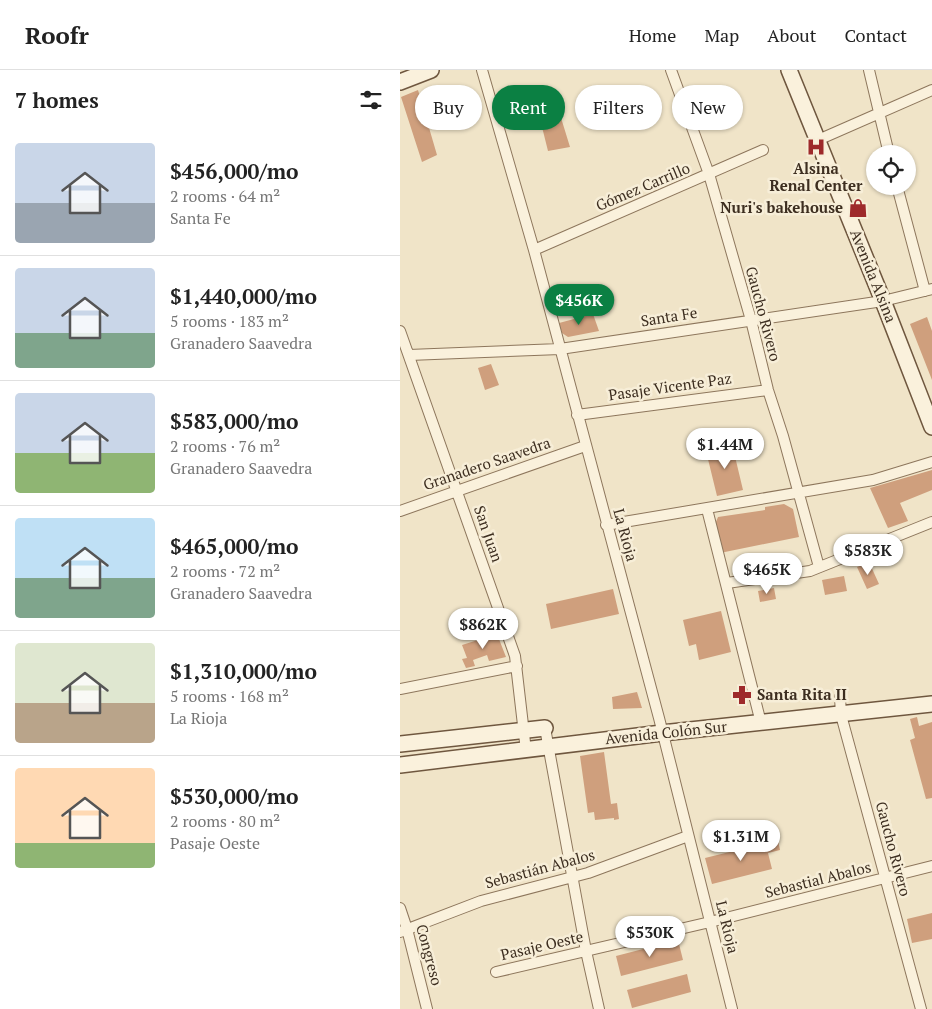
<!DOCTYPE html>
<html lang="en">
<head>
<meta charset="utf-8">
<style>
	:root { --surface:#fff; --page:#f6f6f6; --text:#222; --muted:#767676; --line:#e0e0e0; --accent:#0b8043 }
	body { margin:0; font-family:"PT Serif",serif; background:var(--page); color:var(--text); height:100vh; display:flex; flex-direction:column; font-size:19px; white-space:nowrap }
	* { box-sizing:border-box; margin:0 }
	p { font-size:16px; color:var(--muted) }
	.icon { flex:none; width:28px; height:28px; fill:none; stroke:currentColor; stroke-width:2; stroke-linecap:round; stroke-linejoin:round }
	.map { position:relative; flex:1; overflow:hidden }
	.side { display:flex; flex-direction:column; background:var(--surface); width:400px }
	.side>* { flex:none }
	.hud { position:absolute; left:15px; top:15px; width:441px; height:45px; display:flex; gap:10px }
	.fabs { position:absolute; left:466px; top:75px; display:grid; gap:10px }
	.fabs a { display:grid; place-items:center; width:50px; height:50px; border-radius:50%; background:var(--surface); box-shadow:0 1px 4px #0004; font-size:25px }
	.price { position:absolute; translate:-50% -42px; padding:0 11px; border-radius:18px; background:#fff; color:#222; font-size:16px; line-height:32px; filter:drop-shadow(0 1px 2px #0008) }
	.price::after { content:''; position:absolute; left:50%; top:30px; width:15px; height:11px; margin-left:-8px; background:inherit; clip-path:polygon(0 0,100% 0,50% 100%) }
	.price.selected { background:var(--accent); color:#fff }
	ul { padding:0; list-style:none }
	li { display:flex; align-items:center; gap:15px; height:125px; padding:0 15px }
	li+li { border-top:1px solid var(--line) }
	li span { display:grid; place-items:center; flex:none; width:140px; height:100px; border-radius:5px; color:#555 }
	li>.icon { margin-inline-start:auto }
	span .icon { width:60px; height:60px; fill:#fffc; stroke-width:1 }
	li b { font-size:21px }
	h2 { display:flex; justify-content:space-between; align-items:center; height:60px; padding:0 15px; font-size:21px }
	.chip { padding:0 18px; border-radius:22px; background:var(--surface); box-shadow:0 1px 4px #0004; font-size:18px; line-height:45px }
	.chip.selected { background:var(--accent); color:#fff }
	header { display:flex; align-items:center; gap:30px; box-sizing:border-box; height:70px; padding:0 25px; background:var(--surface); border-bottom:1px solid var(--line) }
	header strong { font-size:24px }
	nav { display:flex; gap:28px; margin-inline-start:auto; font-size:18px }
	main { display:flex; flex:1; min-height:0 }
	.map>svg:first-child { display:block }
	.building { fill:#cf9f7d }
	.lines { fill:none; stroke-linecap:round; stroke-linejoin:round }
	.street-casing { stroke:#8d765c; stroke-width:12 }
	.secondary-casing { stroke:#6f573f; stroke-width:18 }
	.street { stroke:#faf1dc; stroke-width:10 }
	.secondary { stroke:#faf1dc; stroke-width:15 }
	.labels { text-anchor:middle; stroke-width:5; stroke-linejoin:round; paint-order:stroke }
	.poi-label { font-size:15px; font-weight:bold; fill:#3d2e20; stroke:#f7eed8 }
	.street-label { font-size:15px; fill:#3d2e20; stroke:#f7eed8 }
</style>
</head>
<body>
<header>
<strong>Roofr</strong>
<nav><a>Home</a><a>Map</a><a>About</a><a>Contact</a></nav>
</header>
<main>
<section class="side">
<h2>7 homes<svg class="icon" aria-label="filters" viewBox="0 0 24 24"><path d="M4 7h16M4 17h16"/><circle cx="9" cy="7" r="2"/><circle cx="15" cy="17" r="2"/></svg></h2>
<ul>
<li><span style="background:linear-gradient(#c9d6e8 60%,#9aa5b1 0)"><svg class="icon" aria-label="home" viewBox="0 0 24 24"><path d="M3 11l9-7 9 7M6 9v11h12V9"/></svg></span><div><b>$456,000/mo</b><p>2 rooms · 64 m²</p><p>Santa Fe</p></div></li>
<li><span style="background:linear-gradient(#c9d6e8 65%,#7fa58c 0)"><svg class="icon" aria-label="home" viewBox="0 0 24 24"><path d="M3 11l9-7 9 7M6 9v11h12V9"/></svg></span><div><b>$1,440,000/mo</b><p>5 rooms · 183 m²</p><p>Granadero Saavedra</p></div></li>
<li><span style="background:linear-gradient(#c9d6e8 60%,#8fb573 0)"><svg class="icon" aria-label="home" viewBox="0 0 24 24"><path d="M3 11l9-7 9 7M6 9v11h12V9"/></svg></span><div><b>$583,000/mo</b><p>2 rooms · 76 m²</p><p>Granadero Saavedra</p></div></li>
<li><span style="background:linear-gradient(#bfe0f5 60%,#7fa58c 0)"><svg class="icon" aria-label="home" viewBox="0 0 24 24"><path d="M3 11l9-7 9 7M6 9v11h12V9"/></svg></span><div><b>$465,000/mo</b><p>2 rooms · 72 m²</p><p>Granadero Saavedra</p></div></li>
<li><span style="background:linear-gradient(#dfe7d0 60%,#b9a48a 0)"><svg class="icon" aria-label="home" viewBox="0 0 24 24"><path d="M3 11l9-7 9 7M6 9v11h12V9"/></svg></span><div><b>$1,310,000/mo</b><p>5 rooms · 168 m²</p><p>La Rioja</p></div></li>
<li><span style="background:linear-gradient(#ffd9b3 75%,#8fb573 0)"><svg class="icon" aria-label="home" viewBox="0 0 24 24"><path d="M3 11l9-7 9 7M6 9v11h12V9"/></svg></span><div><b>$530,000/mo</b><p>2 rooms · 80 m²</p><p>Pasaje Oeste</p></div></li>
</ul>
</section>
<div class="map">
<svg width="532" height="939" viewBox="0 0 532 939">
	<rect width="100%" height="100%" fill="#f0e4c8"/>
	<path class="building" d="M18,20L37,85L22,92L1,27Z
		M158,38L170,77L148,81L139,45Z
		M193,244L199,261L168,267L162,263L159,253Z
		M527,247L532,261V310L510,254Z
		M91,294L99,315L85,320L78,298Z
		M332,374L343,420L317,426L306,381Z
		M532,400V420L500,433L508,451L488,458L470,418Z
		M384,434L393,439L399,467L320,483L315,454L318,447L365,440V437Z
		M469,492L479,514L467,519L457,497Z
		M444,506L447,521L425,525L422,510Z
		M374,518L376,529L360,532L358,521Z
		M213,519L219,544L151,559L146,534Z
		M321,541L331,582L299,590L296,574L289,576L283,550Z
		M97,564L106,587L89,591L87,585L73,590L75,596L66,598L62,589L67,588L62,575Z
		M237,622L242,638L213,639L212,627Z
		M517,647L519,656L532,652V728L526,729L510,670L515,668L510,649Z
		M204,682L211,734L217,733L219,749L214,750V748L195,750L194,742L188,743L180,686Z
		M378,770L380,780L368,783L372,799L312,814L305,788Z
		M532,843V869L512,873L507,849Z
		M278,870L283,890L221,906L216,886Z
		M287,904L291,922L232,938L227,920Z"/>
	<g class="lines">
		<g class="street-casing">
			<path id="street" d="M82,0L134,180L259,648L332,939
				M271,0L309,104L351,250L368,320L383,366L419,497
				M469,0L489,84
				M418,70L532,20
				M497,116L525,221
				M134,180L363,80
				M0,261L115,586L126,681
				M9,285L160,279L483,231L532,219
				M177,345L368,320
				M307,439L361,653
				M0,441L185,376
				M206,455L473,410L532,392
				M327,513L410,501L532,452
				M0,619L117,596
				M440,627L441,645L521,939
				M145,658L186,881L199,939
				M0,838L7,859L27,939
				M0,862L81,831L188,803L288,766
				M96,902L310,852L532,796"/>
		</g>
		<g class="secondary-casing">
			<path id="secondary" d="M389,0L483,231L532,357
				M0,12L31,0
				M0,674L145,658
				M0,695L262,663L532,634"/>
		</g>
		<use href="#street" class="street"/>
		<use href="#secondary" class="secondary"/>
	</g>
	<defs>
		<g id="hospital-bare" transform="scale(1.5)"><path d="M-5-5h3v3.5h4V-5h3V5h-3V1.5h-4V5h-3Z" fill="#9e2a2b" stroke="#f7eed8" stroke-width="2.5" paint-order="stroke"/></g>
		<g id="shop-bare" transform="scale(1.5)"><path d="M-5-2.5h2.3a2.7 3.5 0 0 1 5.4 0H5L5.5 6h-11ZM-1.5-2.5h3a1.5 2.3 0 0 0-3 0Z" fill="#9e2a2b" stroke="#f7eed8" stroke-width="2.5" paint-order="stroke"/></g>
		<g id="pharmacy-bare" transform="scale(1.5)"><path d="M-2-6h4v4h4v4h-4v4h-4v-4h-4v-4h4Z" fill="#9e2a2b" stroke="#f7eed8" stroke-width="2.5" paint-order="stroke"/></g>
	</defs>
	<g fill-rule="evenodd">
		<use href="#hospital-bare" x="416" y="77"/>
		<use href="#shop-bare" x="458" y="138"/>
		<use href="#pharmacy-bare" x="342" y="625"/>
	</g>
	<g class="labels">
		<g class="poi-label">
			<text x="416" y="104">Alsina<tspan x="416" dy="17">Renal Center</tspan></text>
			<text x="443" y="143" text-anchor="end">Nuri's bakehouse</text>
			<text x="357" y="630" text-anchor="start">Santa Rita II</text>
		</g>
		<g class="street-label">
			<text transform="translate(243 117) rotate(-23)" y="5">Gómez Carrillo</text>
			<text transform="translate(473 206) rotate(68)" y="5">Avenida Alsina</text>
			<text transform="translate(363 244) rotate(75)" y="5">Gaucho Rivero</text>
			<text transform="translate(269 247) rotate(-9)" y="5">Santa Fe</text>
			<text transform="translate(270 317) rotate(-8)" y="5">Pasaje Vicente Paz</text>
			<text transform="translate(87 394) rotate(-19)" y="5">Granadero Saavedra</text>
			<text transform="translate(88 464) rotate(71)" y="5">San Juan</text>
			<text transform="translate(225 465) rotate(75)" y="5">La Rioja</text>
			<text transform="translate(266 663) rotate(-6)" y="5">Avenida Colón Sur</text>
			<text transform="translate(493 779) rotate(75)" y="5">Gaucho Rivero</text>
			<text transform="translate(140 799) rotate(-15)" y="5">Sebastián Abalos</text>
			<text transform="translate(418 810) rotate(-14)" y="5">Sebastial Abalos</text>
			<text transform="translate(327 857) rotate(76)" y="5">La Rioja</text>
			<text transform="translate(142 876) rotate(-13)" y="5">Pasaje Oeste</text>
			<text transform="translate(29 885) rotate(75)" y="5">Congreso</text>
		</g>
	</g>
</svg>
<div class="fabs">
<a><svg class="icon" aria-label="locate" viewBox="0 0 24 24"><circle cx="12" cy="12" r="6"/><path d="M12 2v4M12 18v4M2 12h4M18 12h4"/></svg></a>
</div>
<b class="price selected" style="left:179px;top:256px">$456K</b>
<b class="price" style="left:325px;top:400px">$1.44M</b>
<b class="price" style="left:468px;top:506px">$583K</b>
<b class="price" style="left:367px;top:525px">$465K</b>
<b class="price" style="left:83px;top:580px">$862K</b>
<b class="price" style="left:341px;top:792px">$1.31M</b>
<b class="price" style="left:250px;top:888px">$530K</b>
<div class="hud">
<a class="chip">Buy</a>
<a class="chip selected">Rent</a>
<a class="chip">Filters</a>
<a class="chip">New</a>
</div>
</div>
</main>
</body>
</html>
